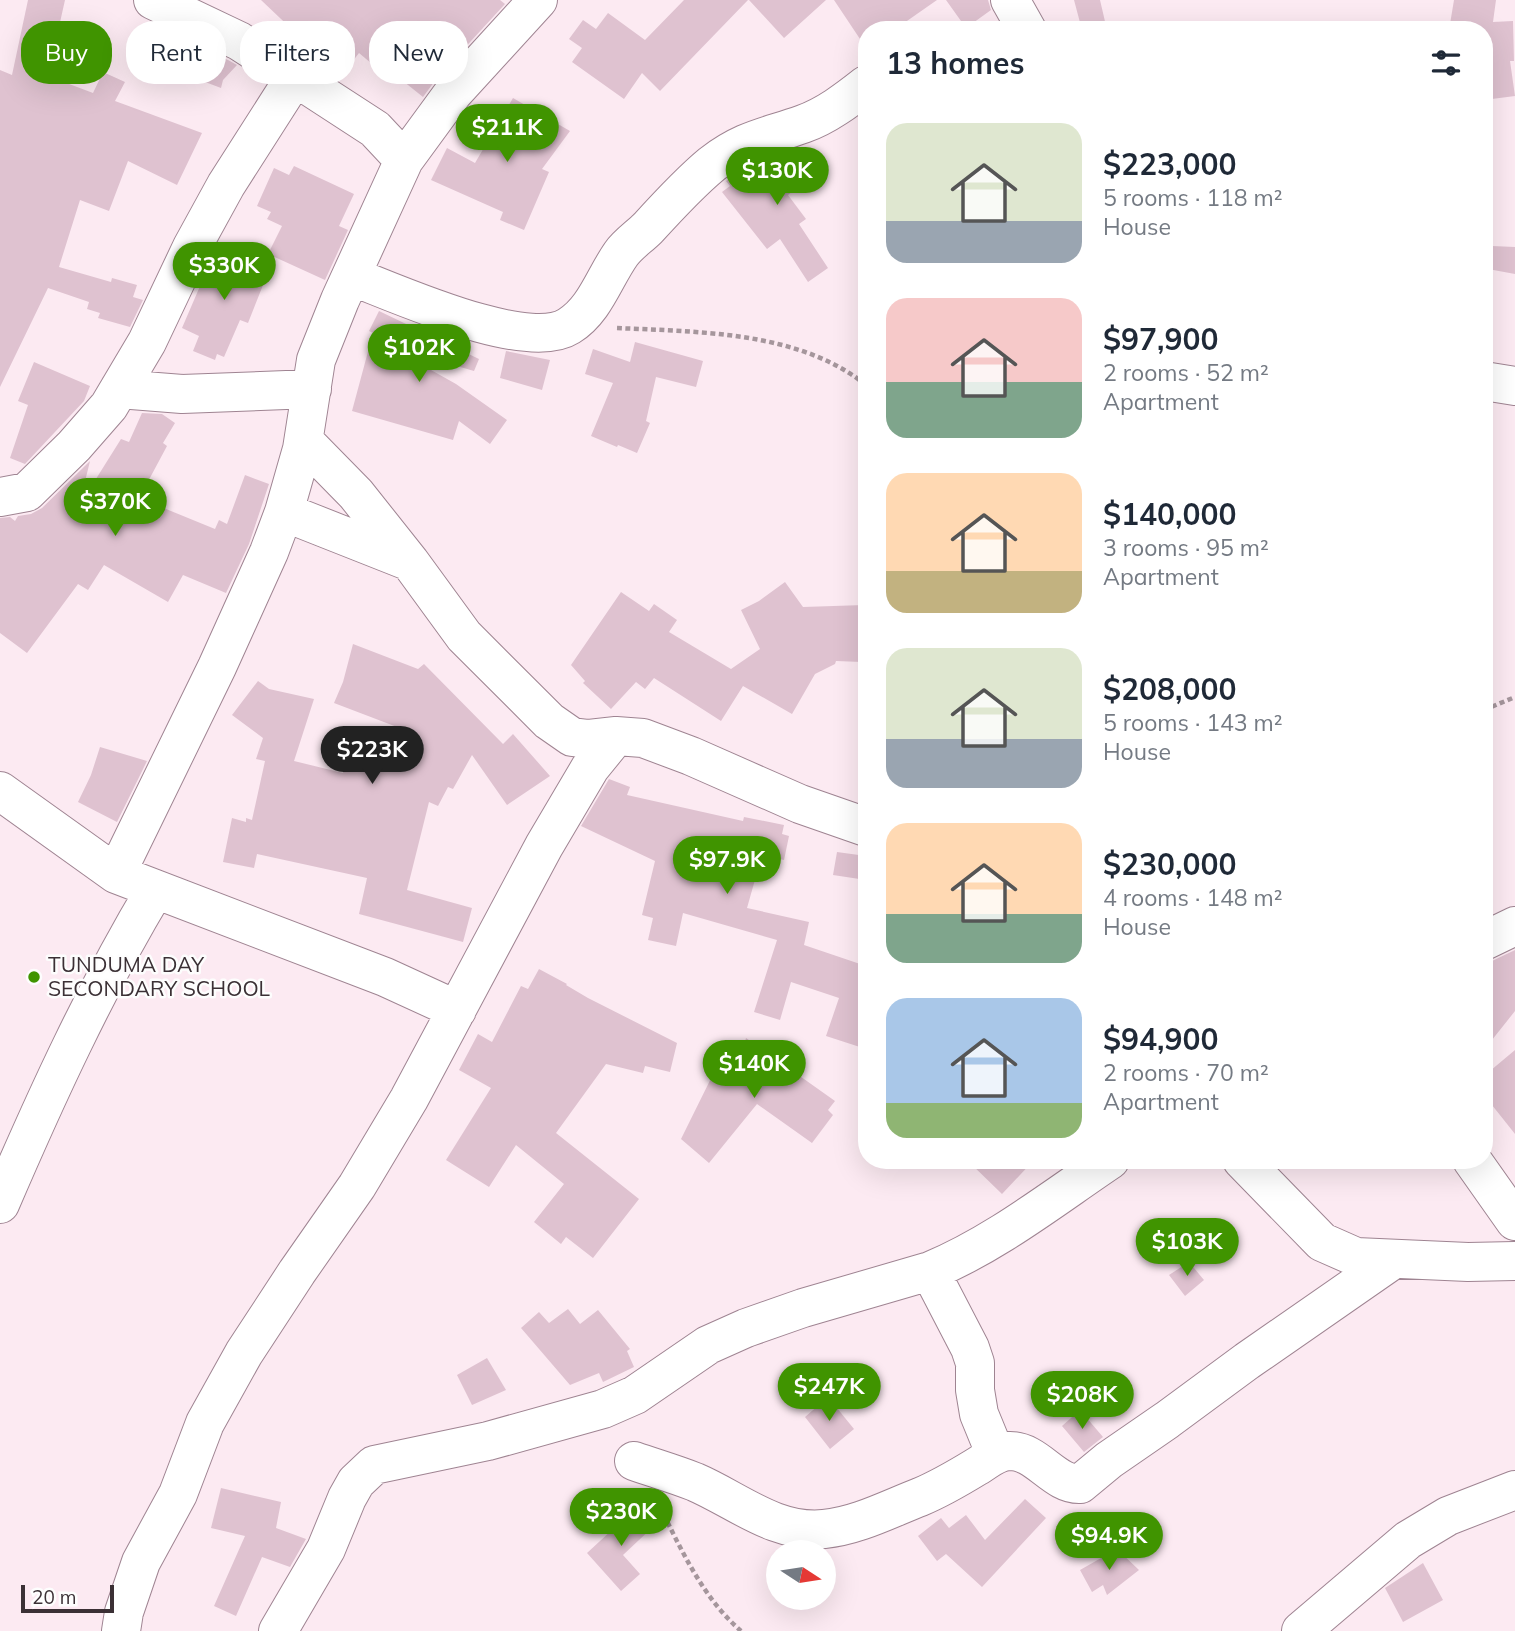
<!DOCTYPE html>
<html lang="en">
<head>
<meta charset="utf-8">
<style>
	:root { --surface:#fff; --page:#f2f2f3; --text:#1f2937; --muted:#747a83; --accent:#409400 }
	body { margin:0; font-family:Mulish,sans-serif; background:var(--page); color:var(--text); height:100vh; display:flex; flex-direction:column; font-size:26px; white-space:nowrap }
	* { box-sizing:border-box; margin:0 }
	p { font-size:23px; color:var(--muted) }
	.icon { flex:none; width:38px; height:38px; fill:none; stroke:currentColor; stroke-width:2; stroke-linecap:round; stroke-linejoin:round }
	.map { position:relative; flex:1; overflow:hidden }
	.sheet { position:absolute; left:858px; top:21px; width:635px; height:1148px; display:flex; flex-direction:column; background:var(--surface); border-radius:28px; box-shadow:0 7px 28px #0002 }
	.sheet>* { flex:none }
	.banner { position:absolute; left:21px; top:21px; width:665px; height:63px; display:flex; gap:14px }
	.needle { width:46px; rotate:102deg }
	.fabs { position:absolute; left:766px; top:1540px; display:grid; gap:14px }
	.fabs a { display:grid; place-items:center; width:70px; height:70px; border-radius:50%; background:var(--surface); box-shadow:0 7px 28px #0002; font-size:35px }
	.scale { position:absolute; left:21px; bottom:18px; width:93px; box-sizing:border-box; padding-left:7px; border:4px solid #3b3035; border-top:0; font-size:19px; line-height:24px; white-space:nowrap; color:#3b3035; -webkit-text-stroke:5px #fdfdfd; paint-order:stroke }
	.price { position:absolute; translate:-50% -60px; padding:0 16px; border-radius:24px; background:var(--accent); color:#fff; font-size:23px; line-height:46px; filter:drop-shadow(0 2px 4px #0008) }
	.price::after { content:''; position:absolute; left:50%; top:42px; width:21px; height:16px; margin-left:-10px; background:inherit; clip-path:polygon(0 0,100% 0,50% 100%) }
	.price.current { background:#222; color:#fff }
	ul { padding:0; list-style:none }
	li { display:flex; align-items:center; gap:21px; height:175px; padding:0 28px }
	li span { display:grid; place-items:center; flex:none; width:196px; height:140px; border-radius:21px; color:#555 }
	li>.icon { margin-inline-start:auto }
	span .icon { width:84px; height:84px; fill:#fffc; stroke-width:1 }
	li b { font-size:30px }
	h2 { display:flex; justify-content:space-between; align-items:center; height:84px; padding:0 28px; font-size:30px }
	.chip { padding:0 24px; border-radius:28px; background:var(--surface); box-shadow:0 7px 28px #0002; font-size:24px; line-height:63px }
	.chip.current { background:var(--accent); color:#fff }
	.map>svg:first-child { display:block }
	.building { fill:#dfc2d0 }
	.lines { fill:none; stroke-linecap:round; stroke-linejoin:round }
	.minor-casing { stroke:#9f8492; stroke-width:40 }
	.path { stroke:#a5969c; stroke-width:4.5; stroke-dasharray:5 3.5; stroke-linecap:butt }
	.minor { stroke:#fff; stroke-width:38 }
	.poi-dot { fill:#409400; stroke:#fdfdfd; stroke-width:2.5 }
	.labels { text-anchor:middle; stroke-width:5; stroke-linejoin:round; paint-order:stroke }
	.poi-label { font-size:21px; fill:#3b3035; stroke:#fdfdfd; text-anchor:start }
</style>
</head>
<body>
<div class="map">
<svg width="1515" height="1631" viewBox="0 0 1515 1631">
	<rect width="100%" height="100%" fill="#fceaf2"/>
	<path class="building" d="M28,0H65L48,76L93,93L103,72L125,82L115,101L202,133L177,185L128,161L109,211L80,200L59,267L111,282L112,278L137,285L133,297L143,300L130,327L98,318L100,313L87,309L89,302L48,288L0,387V70L12,75Z
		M261,0H500L505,4L437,78L423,97L388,69L384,74L359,53L345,71L322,52L319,55Z
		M684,0H748L660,91L642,73L624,99L572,62L582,48L569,39L583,20L596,29L608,13L645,40Z
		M749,0H826L784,38Z
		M834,0H937L894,30L891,25L885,30H866V43L864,45Z
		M946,0H988L991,10L966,28Z
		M1074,0H1100L1107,30H1082Z
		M1454,0H1496L1493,22L1513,21L1514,61H1510L1515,96L1484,100V30H1449Z
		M167,32L228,60L237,65L223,80L221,88L184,74L185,71L156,60Z
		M513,98L570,131L542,169L549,172L524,230L500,220L503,212L431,180L447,148L475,163Z
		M798,149L817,170L788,195L806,219L799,224L828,268L808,282L780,239L767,249L722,192L730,186L726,181L745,168Z
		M294,166L354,194L339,226L348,230L325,280L268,254L282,226L267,219L271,212L257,206L274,168L289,175Z
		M1492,246L1515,247V274L1488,269Z
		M216,249L269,270L248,323L240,320L224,357L217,354L215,360L193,351L199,336L182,328Z
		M379,311L479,359L474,371L416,354L433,367L431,370L456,384L507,420L490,444L459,421L453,440L352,411L373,333L369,331Z
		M635,342L703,361L696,387L656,377L646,421L650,423L637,453L618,445L617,447L591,436L613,383L585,374L593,349L630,362Z
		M506,351L550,360L542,390L500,378Z
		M34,362L90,386L84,401L25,464L10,458L28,405L18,401Z
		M142,413L162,414L175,423L163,443L167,446L144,489L149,491L144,500L215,529L219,520L227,524L245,475L269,484L249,544L226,593L183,575L168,602L104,565L88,590L78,584L27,653L0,633V518L10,517L15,521L18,516L31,514L42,508L90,461L79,506L121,439L129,442Z
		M785,582L803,607L864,605L865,636L862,662L836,661L835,664L815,674L792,714L743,686L721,721L654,678L645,689L636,682L611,709L583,683L585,681L571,665L621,592L649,611L654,604L677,620L669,632L731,669L760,649L741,610L759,601Z
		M353,644L418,669L424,664L503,744L513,734L550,776L507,805L472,755L453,789L448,787L438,806L429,802L407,890L472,908L463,942L359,914L367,878L257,854L254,868L223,862L232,818L246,822V818L252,820L265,761L256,759L263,738L232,715L258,681L269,689L314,699L294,761L343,773L347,760L375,768L397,727L334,703L343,682Z
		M100,747L147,761L117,822L78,802L91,775Z
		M609,779L630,787L627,795L743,821L744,817L784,825L782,834L789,836L784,860L762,855L747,908L809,922L804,945L866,966V1049L826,1036L839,998L791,982L780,1020L754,1012L777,940L683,913L676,946L648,940L653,918L642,915L655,861L581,826Z
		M837,852L866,856V880L833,875Z
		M1515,950V1011L1484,1050V969L1492,961Z
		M539,969L567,984L566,985L588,998L677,1043L670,1072L645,1066L643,1073L606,1064L556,1133L639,1199L593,1258L566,1237L561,1244L534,1222L564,1184L516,1145L489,1187L446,1160L491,1088L459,1070L478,1034L492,1042L521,986L528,989Z
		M746,1038L835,1101L828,1110L833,1115L812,1143L757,1104L709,1163L681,1139L727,1046L736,1050L739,1043L744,1046Z
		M1515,1050V1134L1484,1095V1076Z
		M967,1160H1034L1002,1194Z
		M1189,1262L1204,1280L1185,1296L1169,1275Z
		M568,1309L580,1324L598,1310L630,1349L627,1351L634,1367L603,1382L599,1373L570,1385L521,1328L539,1312L549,1323Z
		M487,1358L506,1390L472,1405L457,1375Z
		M828,1397L854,1429L830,1449L805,1417Z
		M1080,1410L1103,1437L1084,1452L1062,1426Z
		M221,1488L281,1502L276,1528L306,1539L290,1567L262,1557L236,1616L214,1606L245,1536L211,1528Z
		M1025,1499L1046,1518L982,1587L946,1554L937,1561L918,1536L941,1518L949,1528L966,1515L985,1540Z
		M638,1506L655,1525L623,1555L640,1574L621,1591L587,1553Z
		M1117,1549L1139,1570L1107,1595L1103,1585L1092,1592L1080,1570Z
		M1423,1563L1443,1600L1403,1622L1385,1588Z"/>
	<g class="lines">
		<g class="minor-casing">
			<path id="minor" d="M153,0L239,41L295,77L375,129L404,160
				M1010,0L1027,30
				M351,276C396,293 527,353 569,326C595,310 604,278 621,254C628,244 639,237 648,228C668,206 689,183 712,164C744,139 767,137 803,124C826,116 847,100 866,85
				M1484,381L1515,386
				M119,389L182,394L312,389
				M304,441L356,494L410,562L464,636L549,721L572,737L589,739L616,736L643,738L691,756L800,804L866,827
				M0,497L27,492L74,446L109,406L147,342L192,247L226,185L295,77
				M284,512L408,561
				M0,791L116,874L385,977L457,1010
				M116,874L217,667L269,552L284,512L302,449L316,360L340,300L404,160L453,93L538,0
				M1484,941L1515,926
				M1242,1160L1322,1242L1356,1257L1468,1262L1515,1261
				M1472,1160L1515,1221
				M0,1204C46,1097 95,990 155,890
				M930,1271L970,1348L975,1363V1390L979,1414L995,1453
				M634,1461C654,1468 675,1474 695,1482C737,1500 775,1534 824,1529C857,1526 889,1509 920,1497C939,1489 958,1478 976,1467C988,1460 995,1452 1009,1451C1037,1450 1054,1485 1080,1484L1109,1460L1167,1420L1247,1361L1394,1259
				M121,1631L124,1612L141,1562L178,1494L205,1423L244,1353L297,1272L357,1186L409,1099L544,846L590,768L616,736
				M278,1631L326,1549L347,1498L356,1482L374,1465L488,1441L603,1409L635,1395L708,1345L746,1328L803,1308L930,1271C995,1244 1052,1199 1110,1160
				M1301,1631L1408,1540L1448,1516L1515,1490"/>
		</g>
		<path class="path" d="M617,328C699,332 799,331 866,385
			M1484,710L1515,697
			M660,1507C682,1551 703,1598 741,1631"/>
		<use href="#minor" class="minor"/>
	</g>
	<circle class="poi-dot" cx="34" cy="977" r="7"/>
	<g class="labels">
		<g class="poi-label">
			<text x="48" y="972">TUNDUMA DAY<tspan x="48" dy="24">SECONDARY SCHOOL</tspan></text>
		</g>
	</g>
</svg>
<div class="fabs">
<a><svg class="needle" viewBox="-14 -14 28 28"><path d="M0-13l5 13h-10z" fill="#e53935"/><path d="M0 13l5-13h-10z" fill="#747a83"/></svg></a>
</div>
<div class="scale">20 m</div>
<b class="price" style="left:507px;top:164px">$211K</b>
<b class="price" style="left:777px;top:207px">$130K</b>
<b class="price" style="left:224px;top:302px">$330K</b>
<b class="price" style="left:419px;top:384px">$102K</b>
<b class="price" style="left:115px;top:538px">$370K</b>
<b class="price current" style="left:372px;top:786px">$223K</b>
<b class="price" style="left:727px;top:896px">$97.9K</b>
<b class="price" style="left:754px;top:1100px">$140K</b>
<b class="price" style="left:1187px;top:1278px">$103K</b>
<b class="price" style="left:829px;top:1423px">$247K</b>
<b class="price" style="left:1082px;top:1431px">$208K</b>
<b class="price" style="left:621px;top:1548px">$230K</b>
<b class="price" style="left:1109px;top:1572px">$94.9K</b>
<div class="banner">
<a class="chip current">Buy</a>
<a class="chip">Rent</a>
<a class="chip">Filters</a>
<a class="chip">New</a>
</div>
<section class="sheet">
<h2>13 homes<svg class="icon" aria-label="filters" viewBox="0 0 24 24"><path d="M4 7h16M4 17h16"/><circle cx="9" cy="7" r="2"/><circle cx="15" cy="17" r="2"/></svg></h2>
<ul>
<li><span style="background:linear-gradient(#dfe7d0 70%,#9aa5b1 0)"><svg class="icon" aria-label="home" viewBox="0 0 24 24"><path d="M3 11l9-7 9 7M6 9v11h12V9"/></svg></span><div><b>$223,000</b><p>5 rooms · 118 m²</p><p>House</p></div></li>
<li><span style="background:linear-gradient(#f6c9c9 60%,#7fa58c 0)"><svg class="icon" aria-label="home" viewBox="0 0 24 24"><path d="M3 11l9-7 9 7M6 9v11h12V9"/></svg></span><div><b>$97,900</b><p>2 rooms · 52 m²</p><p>Apartment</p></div></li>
<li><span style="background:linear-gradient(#ffd9b3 70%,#c2b280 0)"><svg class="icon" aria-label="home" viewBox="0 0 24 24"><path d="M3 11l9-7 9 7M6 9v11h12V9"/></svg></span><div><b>$140,000</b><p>3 rooms · 95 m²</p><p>Apartment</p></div></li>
<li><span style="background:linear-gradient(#dfe7d0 65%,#9aa5b1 0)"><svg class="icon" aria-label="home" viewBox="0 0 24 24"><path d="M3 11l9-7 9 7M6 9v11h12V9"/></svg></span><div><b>$208,000</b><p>5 rooms · 143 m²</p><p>House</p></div></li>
<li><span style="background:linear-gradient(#ffd9b3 65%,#7fa58c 0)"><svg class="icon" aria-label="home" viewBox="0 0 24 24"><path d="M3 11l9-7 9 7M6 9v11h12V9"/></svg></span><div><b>$230,000</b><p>4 rooms · 148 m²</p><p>House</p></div></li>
<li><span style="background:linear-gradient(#a9c7e8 75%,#8fb573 0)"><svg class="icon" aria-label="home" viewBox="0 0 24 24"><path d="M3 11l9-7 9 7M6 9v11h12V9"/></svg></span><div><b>$94,900</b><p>2 rooms · 70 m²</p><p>Apartment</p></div></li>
</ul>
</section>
</div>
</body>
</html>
